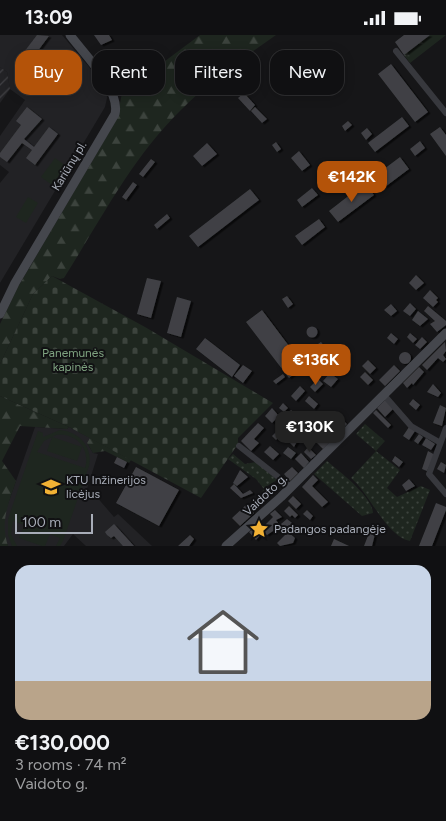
<!DOCTYPE html>
<html lang="en">
<head>
<meta charset="utf-8">
<style>
	:root { --surface:#101012; --page:#19191b; --text:#f1f3f6; --muted:#9c9d9f; --line:#303032; --accent:#b45309 }
	body { margin:0; font-family:Figtree,sans-serif; background:var(--page); color:var(--text); height:100vh; display:flex; flex-direction:column; font-size:19px; white-space:nowrap }
	* { box-sizing:border-box; margin:0 }
	p { font-size:16px; color:var(--muted) }
	.icon { flex:none; width:28px; height:28px; fill:none; stroke:currentColor; stroke-width:2; stroke-linecap:round; stroke-linejoin:round }
	.map { position:relative; height:511px; overflow:hidden }
	.side { display:flex; flex-direction:column; background:var(--surface); flex:1 }
	.side>* { flex:none }
	.hud { position:absolute; left:15px; top:15px; width:416px; height:45px; display:flex; gap:10px }
	.scale { position:absolute; left:15px; bottom:12px; width:78px; box-sizing:border-box; padding-left:5px; border:2px solid #a8adb8; border-top:0; font-size:14px; line-height:18px; white-space:nowrap; color:#a8adb8; -webkit-text-stroke:4px #111113; paint-order:stroke }
	.price { position:absolute; translate:-50% -42px; padding:0 11px; border-radius:10px; background:var(--accent); color:#fff; font-size:16px; line-height:32px; filter:drop-shadow(0 1px 2px #0008) }
	.price::after { content:''; position:absolute; left:50%; top:30px; width:15px; height:11px; margin-left:-8px; background:inherit; clip-path:polygon(0 0,100% 0,50% 100%) }
	.price.current { background:#222; color:#fff }
	ul { padding:0; list-style:none }
	li { display:grid; align-content:center; gap:10px; height:265px; padding:0 15px }
	li+li { border-top:1px solid var(--line) }
	li span { display:grid; place-items:center; height:155px; border-radius:15px; color:#555 }
	li>.icon { margin-inline-start:auto }
	span .icon { width:90px; height:90px; fill:#fffc; stroke-width:1 }
	li b { font-size:21px }
	.tag { padding:0 18px; border-radius:15px; background:var(--surface); box-shadow:0 2px 12px #0003,0 0 0 1px var(--line); font-size:18px; line-height:45px }
	.tag.current { background:var(--accent); color:#fff }
	.status { display:flex; justify-content:space-between; align-items:center; height:35px; padding:0 25px; background:var(--surface); direction:ltr }
	.status svg { height:14px; fill:currentColor }
	.map>svg:first-child { display:block }
	.built { fill:#222225 }
	.industrial { fill:url(#industrial-furrows) }
	.green { fill:url(#green-dots) }
	.forest { fill:url(#forest-firs) }
	.cemetery { fill:url(#cemetery-stones) }
	.pitch { fill:#1e261f; fill-rule:evenodd }
	.building { fill:#404145; filter:url(#shadow) }
	.lines { fill:none; stroke-linecap:round; stroke-linejoin:round }
	.street { stroke:#37383d; stroke-width:6 }
	.secondary { stroke:#45474d; stroke-width:9 }
	.labels { text-anchor:middle; stroke-width:4; stroke-linejoin:round; paint-order:stroke }
	.street-label { font-size:12px; fill:#a8adb8; stroke:#111113 }
	.park-label { font-size:12px; fill:#7fa381; stroke:#111113 }
	.poi-label { font-size:12px; fill:#a8adb8; stroke:#111113; text-anchor:start }
</style>
</head>
<body>
<div class="status"><b>13:09</b><svg viewBox="0 0 49 12"><path d="M0 12V9h3v3zM5 12V6h3v6zM10 12V3h3v9zM15 12V0h3v12zM26 1h20v11H26zM47 4h2v5h-2z"/></svg></div>
<div class="map">
<svg width="446" height="511" viewBox="0 0 446 511">
	<defs>
		<pattern id="industrial-furrows" width="10" height="10" patternUnits="userSpaceOnUse" patternTransform="scale(1.25)"><rect width="10" height="10" fill="#222225"/><path d="M-1 1l2-2M0 10L10 0M9 11l2-2" fill="none" stroke="#3f3f43"/></pattern>
		<pattern id="green-dots" width="8" height="8" patternUnits="userSpaceOnUse" patternTransform="scale(1.25)"><rect width="8" height="8" fill="#1e261f"/><path d="M2 2h.1M6 6h.1" fill="none" stroke="#3c433d" stroke-width="1.8" stroke-linecap="round"/></pattern>
		<pattern id="forest-firs" width="22" height="20" patternUnits="userSpaceOnUse" patternTransform="scale(1.25)"><rect width="22" height="20" fill="#1e261f"/><path d="M5 1l3.5 6h-7zM16 11l3.5 6h-7z" fill="#3c433d"/></pattern>
		<pattern id="cemetery-stones" width="16" height="16" patternUnits="userSpaceOnUse" patternTransform="scale(1.25)"><rect width="16" height="16" fill="#1e261f"/><path d="M2 7V4a2 2 0 0 1 4 0v3zM10 15v-3a2 2 0 0 1 4 0v3z" fill="#3c433d"/></pattern>
		<filter id="shadow"><feDropShadow dx="2.5" dy="1.5" stdDeviation="0" flood-color="#0009"/></filter>
	</defs>
	<rect width="100%" height="100%" fill="#161618"/>
	<path class="built" d="M0,0H62L106,52L107,63L105,72L0,248V148L9,137L0,130V101L25,65L10,54L7,37L0,32Z
		M35,392L67,394L69,392L90,403L87,408L93,418L98,419L86,457L95,460L114,482L118,479L152,511H86L73,499L64,511H8L2,497V486Z"/>
	<path class="industrial" d="M0,32L7,37L10,54L0,68Z"/>
	<path class="green" d="M365,389L385,406L376,416L400,435L387,453L397,462L421,451L430,455L410,506C386,501 370,459 351,443L376,416L356,399Z
		M233,419L245,429L256,427L277,445L267,451L265,458L267,460L259,472L258,462L264,454L256,444L228,424Z
		M327,426C340,437 372,461 373,478L362,481L314,439Z"/>
	<path class="forest" d="M200,0H276C243,23 208,47 180,76C132,123 100,186 64,243L60,244L52,241L33,259L0,329V289L18,252L117,84L122,58Z
		M430,0H446L410,28L404,20Z
		M0,361L69,392L67,394L20,391L2,426L16,446C8,470 0,487 8,511H0Z
		M90,403L131,425L129,428L105,416L93,418L87,408Z"/>
	<path class="cemetery" d="M52,241L145,292L273,368L238,403V409L201,463L69,392L0,361V329L33,259Z"/>
	<path class="pitch" d="M55,123L66,131L52,150L41,142Z
		M28,162L38,168L26,188L16,182Z
		M60,395C79,397 93,411 89,431L63,506L60,511H56L60,503L50,499L45,511H42L19,503L24,490L13,486L11,499L17,511H12L8,500V484L38,396L43,398V402ZM56,400C75,397 91,413 85,433L37,417L44,406Z
		M52,402L82,412L77,426L47,416Z"/>
	<path class="building" d="M37,0L49,1L34,21L44,29L50,23L58,29L35,58L27,52L43,31L32,23L26,31L18,25Z
		M94,0H109L112,5L101,10Z
		M404,0H430L404,20L395,7Z
		M125,19L122,41L112,28Z
		M391,29L428,77L415,87L378,39Z
		M244,58L255,70L250,76L238,63Z
		M27,72L42,84L24,104L34,112L49,92L58,99L35,130L26,123L32,115L22,108L7,127L0,122V118L21,90L16,86Z
		M255,72L267,84L262,88L251,76Z
		M402,82L409,91L375,117L368,108Z
		M348,86L352,90L345,96L342,91Z
		M440,92L446,100V121L430,99Z
		M367,93L372,99L366,105L361,98Z
		M420,106L425,113L415,121L410,114Z
		M276,107L281,114L277,117L272,110Z
		M207,108L217,119L202,131L193,121Z
		M299,116L310,130L302,136L291,123Z
		M400,122L409,134L385,152L376,140Z
		M151,124L155,127L143,142L139,139Z
		M351,128L354,132L338,145L335,140Z
		M133,147L137,150L126,165L122,162Z
		M365,148L374,160L338,187L329,176Z
		M312,153L318,160L302,172L297,165Z
		M250,154L259,165L198,212L189,201Z
		M167,179L170,183L157,194L154,190Z
		M319,184L325,192L302,210L295,201Z
		M416,240L424,248L416,255L409,248Z
		M147,243L161,246L151,283L137,279Z
		M430,255L438,263L436,265L438,267L433,272L423,263Z
		M287,261L293,269L288,273L282,264Z
		M177,262L191,266L181,302L167,298Z
		M410,268L416,274L410,281L403,276Z
		M391,269L397,276L391,281L384,275Z
		M428,271L446,286V290L437,297L430,289L435,286L424,276Z
		M262,275L304,331L289,343L246,287Z
		M418,276L428,284L420,291L412,285Z
		M306.5 297a5.5 5.5 0 1 1 11 0a5.5 5.5 0 1 1-11 0Z
		M391,298L398,304L394,309L387,303Z
		M410,298L417,304L413,308L407,302Z
		M422,302L427,307L420,314L415,310Z
		M205,303L240,330L232,342L196,314Z
		M321,307L327,315L321,319L315,311Z
		M445,307L446,316L443,320L446,324L443,327L438,323L427,335L422,330Z
		M399 323a6 6 0 1 1 12 0a6 6 0 1 1-12 0Z
		M368,325L376,333L370,339L362,331Z
		M324,328L327,332L320,339L317,335Z
		M243,330L252,336L243,348L234,341Z
		M394,330L400,336L385,351L379,345Z
		M419,332L424,337L413,350L412,348L407,353L403,348Z
		M365,337L373,345L368,350L360,342Z
		M330,338L338,344L331,352L323,346Z
		M283,339L285,342L276,349L273,346Z
		M318,344L323,349L315,357L310,352Z
		M433,349L441,358L438,362L427,357Z
		M300,351L305,356L296,366L291,361Z
		M309,361L318,369L314,374L305,366Z
		M386,364L395,372L385,382L377,373Z
		M413,364L420,370L416,375L409,369Z
		M283,368L288,373L284,377L279,373Z
		M440,370L446,373L442,391L433,388Z
		M272,373L279,381L272,388L265,381Z
		M291,375L297,381L293,386L287,380Z
		M376,375L391,390L388,393L373,378Z
		M286,381L293,388L289,392L282,385Z
		M312,383L318,388L317,395L308,388Z
		M342,384L347,389L336,401L331,396Z
		M258,388L264,393L254,404L259,408L251,416L241,406Z
		M409,392L415,396L409,405L403,401Z
		M279,394L283,398L276,405L272,401Z
		M419,399L423,402L418,409L414,406Z
		M294,402L298,405L294,412L289,407Z
		M318,402L323,407L326,403L330,407L323,414L315,406Z
		M426,403L435,409L431,415L422,410Z
		M270,411L279,419L273,425L264,417Z
		M288,412L296,418L291,424L283,418Z
		M308,412L316,420L311,424L304,417Z
		M428,416L435,420L427,436L422,434Z
		M301,418L309,427L304,433L295,424Z
		M395,421L403,427L399,432L392,426Z
		M117,422L127,427L124,433L114,428Z
		M441,427L446,430L444,438L437,434Z
		M136,432L179,455L159,491L116,468Z
		M292,432L298,438L290,446L284,439Z
		M240,435L248,442L237,451L233,448Z
		M313,440L318,445L312,451L328,467L322,472L302,452Z
		M409,444L415,451L406,456L402,450Z
		M234,449L243,459L250,455L253,458L241,463L230,453Z
		M293,461L301,469L296,474L288,466Z
		M436,468L446,472V475L432,511H419Z
		M246,470L249,473L252,470L254,472L251,475L254,478L240,491L232,483Z
		M289,471L298,480L295,483L292,480L290,482L284,476Z
		M275,475L282,482L276,485L279,489L276,494L267,500L261,494L273,482L270,479Z
		M307,475L313,481L310,485L303,479Z
		M287,484L292,488L284,499L281,494V489Z
		M114,489L134,511H123L114,501L111,503L107,500L105,497Z
		M256,491L262,498L256,505L249,497Z
		M371,493L376,495L372,511H364Z
		M288,497L295,503L293,508L280,511L277,508Z
		M190,500L194,504L189,511H178Z
		M334,504L349,511H331Z"/>
	<g class="lines">
		<path class="street" d="M396,16L446,78
			M384,360L411,391L439,407
			M446,393L429,439L446,459
			M239,411L291,452"/>
		<path class="secondary" d="M0,279L15,248L115,79C121,55 84,19 70,0
			M226,511L281,462L446,298"/>
	</g>
	<defs>
		<g id="school-bare" transform="scale(1.5)"><path d="M0-5L7-2L0 1L-7-2ZM-4 1L0 2.5L4 1V4Q0 6-4 4Z" fill="#f2b134" stroke="#111113" stroke-width="2.5" paint-order="stroke"/></g>
		<g id="sight-bare" transform="scale(1.5)"><path d="M0-6L1.8-2.2L6-1.7L2.9 1.2L3.7 5.4L0 3.3L-3.7 5.4L-2.9 1.2L-6-1.7L-1.8-2.2Z" fill="#f2b134" stroke="#111113" stroke-width="2.5" paint-order="stroke"/></g>
	</defs>
	<g fill-rule="evenodd">
		<use href="#school-bare" x="51" y="452"/>
		<use href="#sight-bare" x="259" y="494"/>
	</g>
	<g class="labels">
		<g class="street-label">
			<text transform="translate(69 131) rotate(-59)" y="4">Kariūnų pl.</text>
			<text transform="translate(265 460) rotate(-43)" y="4">Vaidoto g.</text>
		</g>
		<g class="park-label">
			<text x="73" y="322">Panemunės<tspan x="73" dy="14">kapinės</tspan></text>
		</g>
		<g class="poi-label">
			<text x="66" y="449">KTU Inžinerijos<tspan x="66" dy="14">licėjus</tspan></text>
			<text x="274" y="498">Padangos padangėje</text>
		</g>
	</g>
</svg>
<div class="scale">100 m</div>
<b class="price" style="left:352px;top:168px">€142K</b>
<b class="price" style="left:316px;top:351px">€136K</b>
<b class="price current" style="left:310px;top:418px">€130K</b>
<div class="hud">
<a class="tag current">Buy</a>
<a class="tag">Rent</a>
<a class="tag">Filters</a>
<a class="tag">New</a>
</div>
</div>
<section class="side">
<ul>
<li><span style="background:linear-gradient(#c9d6e8 75%,#b9a48a 0)"><svg class="icon" aria-label="home" viewBox="0 0 24 24"><path d="M3 11l9-7 9 7M6 9v11h12V9"/></svg></span><div><b>€130,000</b><p>3 rooms · 74 m²</p><p>Vaidoto g.</p></div></li>
</ul>
</section>
</body>
</html>
